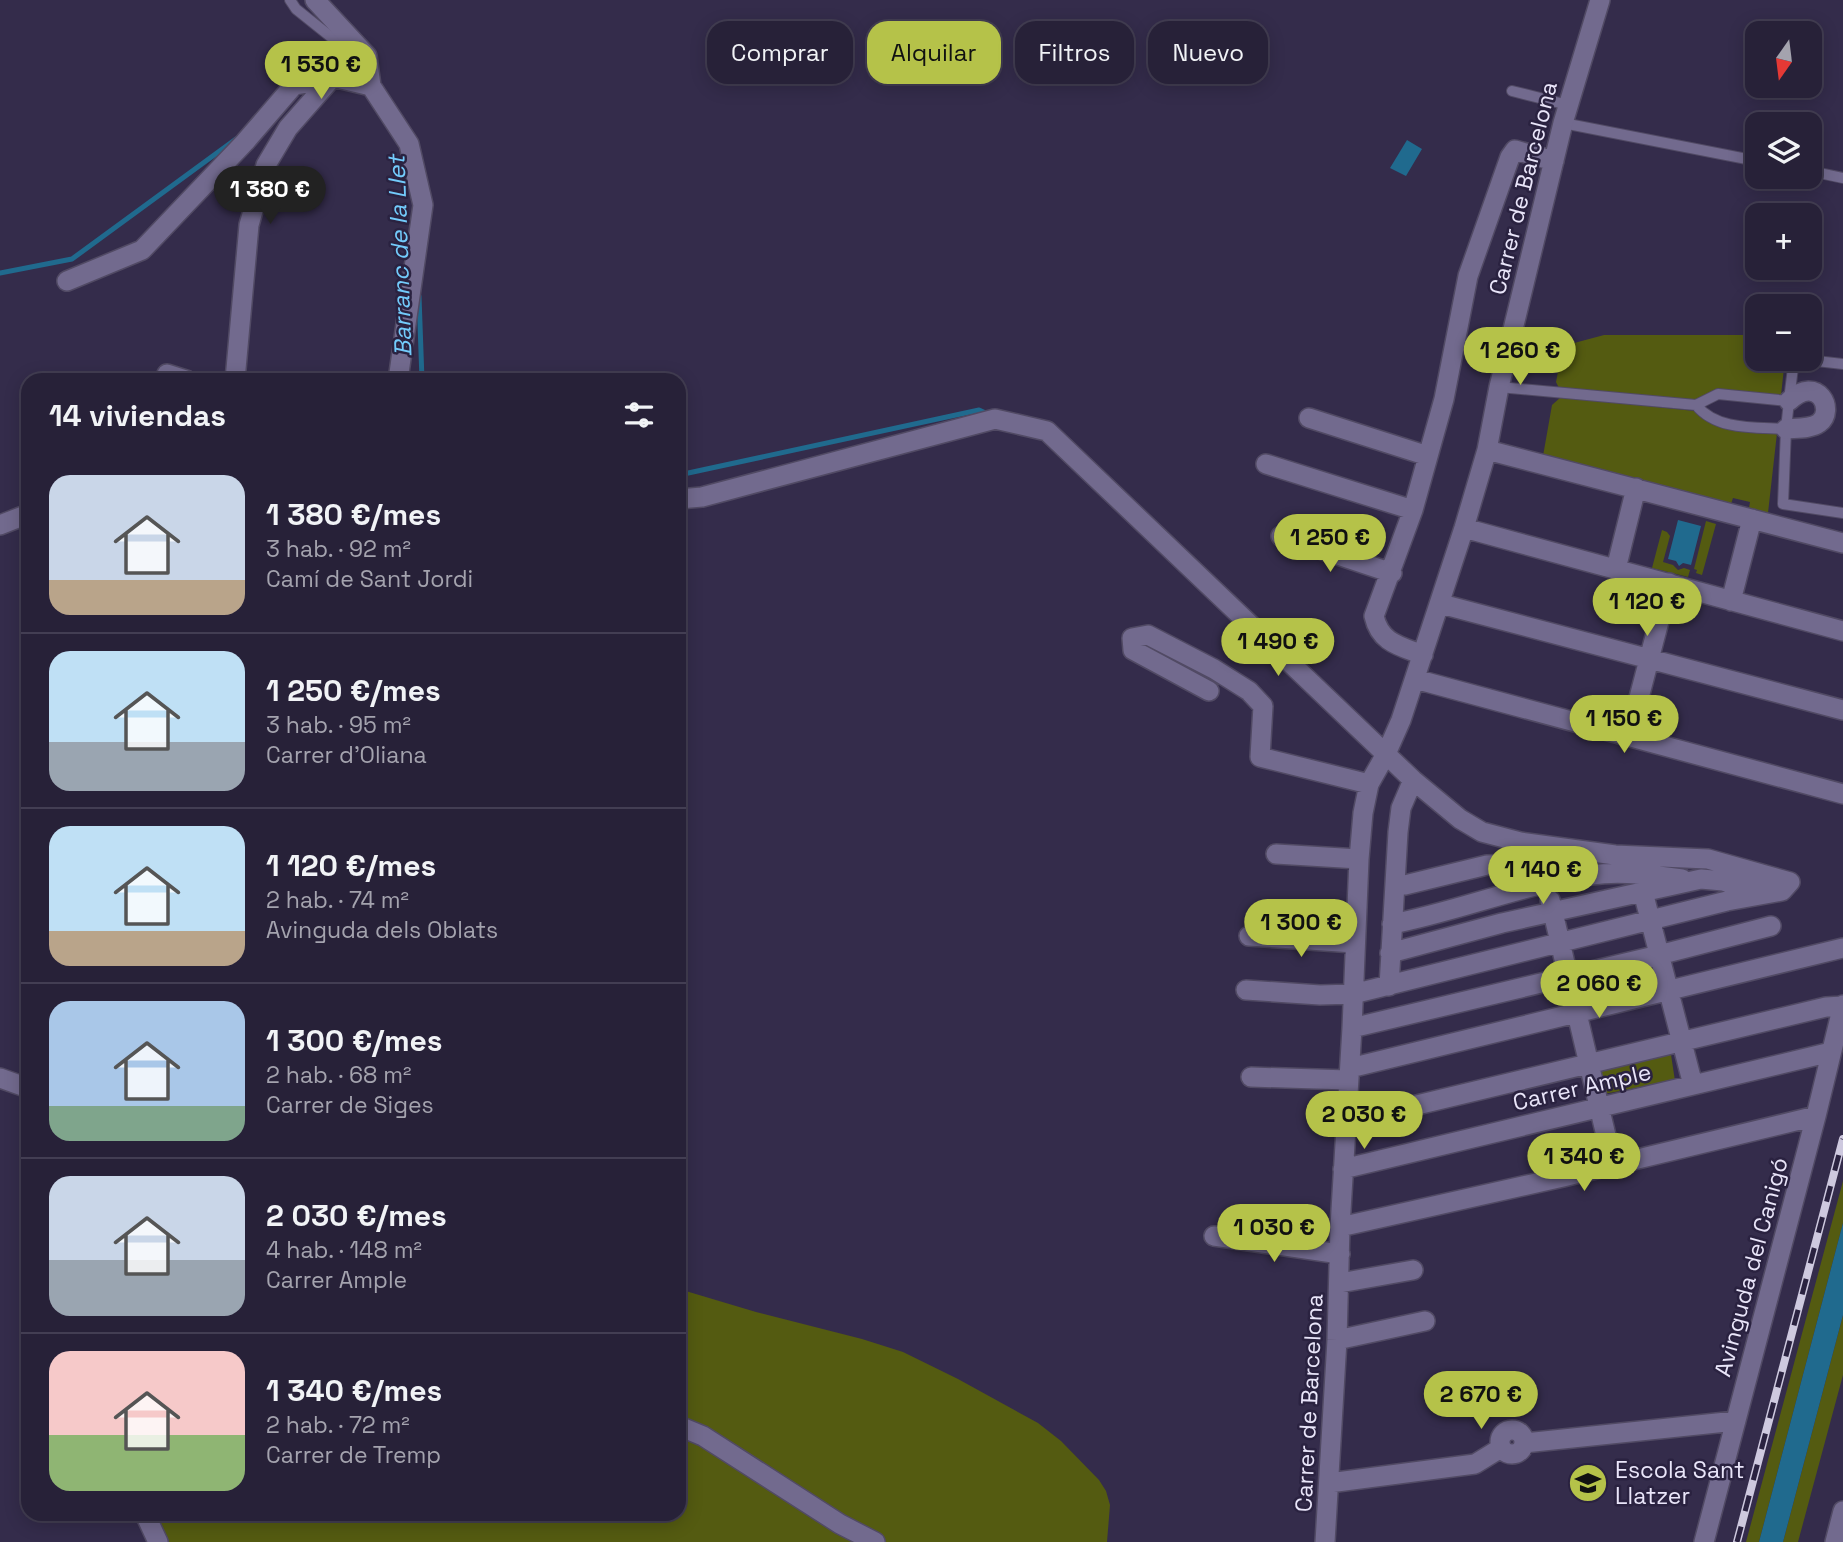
<!DOCTYPE html>
<html lang="es">
<head>
<meta charset="utf-8">
<style>
	:root { --surface:#272138; --page:#2f2940; --text:#f1f3f6; --muted:#a4a3ae; --line:#433e53; --accent:#b5c249 }
	body { margin:0; font-family:"Space Grotesk",sans-serif; background:var(--page); color:var(--text); height:100vh; display:flex; flex-direction:column; font-size:26px; white-space:nowrap }
	* { box-sizing:border-box; margin:0 }
	p { font-size:23px; color:var(--muted) }
	.icon { flex:none; width:38px; height:38px; fill:none; stroke:currentColor; stroke-width:2; stroke-linecap:round; stroke-linejoin:round }
	.map { position:relative; flex:1; overflow:hidden }
	.details { position:absolute; left:21px; top:373px; width:665px; height:1148px; display:flex; flex-direction:column; background:var(--surface); border-radius:21px; box-shadow:0 4px 18px #0003,0 0 0 2px var(--line) }
	.details>* { flex:none }
	.top-card { position:absolute; left:707px; top:21px; width:665px; height:63px; display:flex; gap:14px }
	.needle { width:46px; rotate:194deg }
	.controls { position:absolute; left:1745px; top:21px; display:grid; gap:14px }
	.controls a { display:grid; place-items:center; width:77px; height:77px; border-radius:14px; background:var(--surface); box-shadow:0 4px 18px #0003,0 0 0 2px var(--line); font-size:35px }
	.price { position:absolute; translate:-50% -60px; padding:0 16px; border-radius:24px; background:var(--accent); color:#111; font-size:23px; line-height:46px; filter:drop-shadow(0 2px 4px #0008) }
	.price::after { content:''; position:absolute; left:50%; top:42px; width:21px; height:16px; margin-left:-10px; background:inherit; clip-path:polygon(0 0,100% 0,50% 100%) }
	.price.active { background:#222; color:#fff }
	ul { padding:0; list-style:none }
	li { display:flex; align-items:center; gap:21px; height:175px; padding:0 28px }
	li+li { border-top:2px solid var(--line) }
	li span { display:grid; place-items:center; flex:none; width:196px; height:140px; border-radius:21px; color:#555 }
	li>.icon { margin-inline-start:auto }
	span .icon { width:84px; height:84px; fill:#fffc; stroke-width:1 }
	li b { font-size:30px }
	h2 { display:flex; justify-content:space-between; align-items:center; height:84px; padding:0 28px; font-size:30px }
	.chip { padding:0 24px; border-radius:21px; background:var(--surface); box-shadow:0 4px 18px #0003,0 0 0 2px var(--line); font-size:24px; line-height:63px }
	.chip.active { background:var(--accent); color:#111 }
	.map>svg:first-child { display:block }
	.green { fill:#545b11 }
	.water { fill:#206a8e }
	.lines { fill:none; stroke-linecap:round; stroke-linejoin:round }
	.stream { stroke:#206a8e; stroke-width:5 }
	.lane-casing { stroke:#514a64; stroke-width:12 }
	.street-casing { stroke:#514a64; stroke-width:22 }
	.lane { stroke:#726a8e; stroke-width:10 }
	.street { stroke:#726a8e; stroke-width:19 }
	.rail-casing { stroke:#cec9df; stroke-width:8 }
	.rail { stroke:#2a2240; stroke-width:5; stroke-dasharray:16; stroke-linecap:butt }
	.labels { text-anchor:middle; stroke-width:5; stroke-linejoin:round; paint-order:stroke }
	.street-label { font-size:23px; fill:#e9e5f9; stroke:#2a2240 }
	.poi-label { font-size:23px; fill:#e9e5f9; stroke:#2a2240; text-anchor:start }
	.water-label { font-size:24px; font-style:italic; fill:#73cbfb; stroke:#2a2240 }
</style>
</head>
<body>
<div class="map">
<svg width="1843" height="1542" viewBox="0 0 1843 1542">
	<rect width="100%" height="100%" fill="#342c4b"/>
	<path class="green" d="M1604,335H1757V359H1785L1781,395L1725,390L1696,400L1559,388L1556,382L1563,346Z
		M1561,397L1695,411L1725,428L1777,433L1768,513L1749,508L1750,502L1733,498L1731,504L1543,456L1552,405Z
		M1706,521L1716,524L1702,575L1696,573L1697,570L1694,569Z
		M1662,530L1667,532L1670,536L1663,562L1673,565L1678,570L1684,568L1690,570L1688,577L1652,568Z
		M1670,1048L1675,1081L1598,1095L1592,1064Z
		M1843,1181V1223L1759,1542H1746Z
		M679,1289L756,1312L862,1339L903,1352L958,1379L1038,1423L1061,1441L1099,1480L1106,1491L1110,1505L1107,1542H165L153,1514H679Z
		M1843,1315V1375L1798,1542H1783Z"/>
	<path class="water" d="M1407,140L1422,149L1406,176L1390,168Z
		M1678,520L1701,526L1691,565L1683,563L1679,566L1676,561L1668,559Z
		M1843,1223V1315L1783,1542H1759Z"/>
	<g class="lines">
		<path class="stream" d="M334,72L347,64L358,76
			M0,273L72,259L236,139
			M419,296L422,380
			M679,475L979,410L990,415"/>
		<g class="lane-casing">
			<path id="lane" d="M290,0L296,9L361,61
				M1512,91L1568,105
				M1563,123L1757,161
				M1810,171L1843,178
				M1799,359L1843,364
				M1499,387L1696,405C1717,431 1756,427 1786,429L1789,401L1718,394L1696,405
				M1789,400L1794,359
				M1786,429L1783,504L1843,513"/>
		</g>
		<g class="street-casing">
			<path id="street" d="M315,0L367,56L371,86
				M67,281L142,250L245,142L294,85L337,78L371,86L409,144L423,205L398,380
				M167,380V374L186,380
				M235,380L249,225L266,165L288,128L331,79
				M1309,418L1428,456
				M1786,429C1795,428 1811,429 1819,423C1836,411 1818,373 1789,401
				M1487,450L1843,543
				M1266,464L1413,510
				M679,499L702,497L995,419L1047,431L1413,780L1460,819L1482,832L1520,842L1615,855L1708,859L1790,882L1782,891L1727,901L1353,994L1320,995L1246,990
				M0,525L28,514
				M1464,528L1843,631
				M1281,536L1392,573
				M1616,569L1636,488
				M1731,601L1752,519
				M1441,604L1843,710
				M1423,655C1400,646 1380,643 1374,616L1413,510L1444,399L1468,276L1510,157L1515,150L1554,161
				M1415,679L1843,794
				M1209,691L1133,650L1132,638L1148,635L1214,669L1249,691L1263,706L1260,757L1369,784
				M1629,736L1669,583
				M1276,854L1359,859
				M1395,885H1405L1487,865L1515,864L1572,873
				M1643,892L1693,1085
				M1550,900L1613,1165
				M1392,924C1459,911 1523,884 1591,875C1621,871 1653,875 1682,879
				M1249,936L1355,943
				M1390,953L1502,923L1701,879L1723,881L1760,893
				M1389,986L1398,832L1401,808L1413,780
				M1352,1028L1659,955L1771,926
				M1350,1068L1843,948
				M1251,1077L1348,1080
				M0,1078L28,1088
				M1346,1122L1826,1007L1843,1006
				M1343,1169L1831,1052
				M1340,1227L1563,1177L1816,1116
				M1214,1236L1340,1254
				M1340,1283L1413,1270
				M1337,1340L1425,1321
				M679,1426L703,1436L840,1524L875,1542
				M1500 1442a12 12 0 1 1 24 0a12 12 0 1 1-24 0Z
				M1524,1443L1736,1421
				M1329,1483L1475,1464L1501,1448
				M145,1514L158,1542
				M1325,1542L1337,1340L1340,1227L1352,1028L1359,859L1363,813L1369,784L1386,754L1401,720L1464,528L1487,450L1499,387L1563,123L1600,0
				M1704,1542L1816,1116L1843,1005
				M1835,1542L1843,1511"/>
		</g>
		<use href="#lane" class="lane"/>
		<use href="#street" class="street"/>
		<g class="rail-casing">
			<path id="rail" d="M1737,1542L1843,1139"/>
		</g>
		<use href="#rail" class="rail"/>
	</g>
	<defs>
		<g id="school-disc" transform="scale(2.0125)"><circle r="9.5" fill="#b5c249" stroke="#2a2240"/><path d="M0-5L7-2L0 1L-7-2ZM-4 1L0 2.5L4 1V4Q0 6-4 4Z" fill="#111"/></g>
	</defs>
	<g fill-rule="evenodd">
		<use href="#school-disc" x="1588" y="1483"/>
	</g>
	<g class="labels">
		<g class="street-label">
			<text transform="translate(1523 188) rotate(-76)" y="8">Carrer de Barcelona</text>
			<text transform="translate(1582 1087) rotate(-13)" y="8">Carrer Ample</text>
			<text transform="translate(1751 1267) rotate(-75)" y="8">Avinguda del Canigó</text>
			<text transform="translate(1309 1403) rotate(-87)" y="8">Carrer de Barcelona</text>
		</g>
		<g class="poi-label">
			<text x="1615" y="1478">Escola Sant<tspan x="1615" dy="26">Llatzer</tspan></text>
		</g>
		<g class="water-label">
			<text transform="translate(400 256) rotate(-92)" y="8">Barranc de la Llet</text>
		</g>
	</g>
</svg>
<div class="controls">
<a><svg class="needle" viewBox="-14 -14 28 28"><path d="M0-13l5 13h-10z" fill="#e53935"/><path d="M0 13l5-13h-10z" fill="#a4a3ae"/></svg></a>
<a><svg class="icon" aria-label="layers" viewBox="0 0 24 24"><path d="M12 4l9 5-9 5-9-5zM3 14l9 5 9-5"/></svg></a>
<a>+</a>
<a>−</a>
</div>
<b class="price" style="left:321px;top:101px">1 530 €</b>
<b class="price active" style="left:270px;top:226px">1 380 €</b>
<b class="price" style="left:1520px;top:387px">1 260 €</b>
<b class="price" style="left:1330px;top:574px">1 250 €</b>
<b class="price" style="left:1647px;top:638px">1 120 €</b>
<b class="price" style="left:1278px;top:678px">1 490 €</b>
<b class="price" style="left:1624px;top:755px">1 150 €</b>
<b class="price" style="left:1543px;top:906px">1 140 €</b>
<b class="price" style="left:1301px;top:959px">1 300 €</b>
<b class="price" style="left:1599px;top:1020px">2 060 €</b>
<b class="price" style="left:1364px;top:1151px">2 030 €</b>
<b class="price" style="left:1584px;top:1193px">1 340 €</b>
<b class="price" style="left:1274px;top:1264px">1 030 €</b>
<b class="price" style="left:1481px;top:1431px">2 670 €</b>
<div class="top-card">
<a class="chip">Comprar</a>
<a class="chip active">Alquilar</a>
<a class="chip">Filtros</a>
<a class="chip">Nuevo</a>
</div>
<section class="details">
<h2>14 viviendas<svg class="icon" aria-label="filters" viewBox="0 0 24 24"><path d="M4 7h16M4 17h16"/><circle cx="9" cy="7" r="2"/><circle cx="15" cy="17" r="2"/></svg></h2>
<ul>
<li><span style="background:linear-gradient(#c9d6e8 75%,#b9a48a 0)"><svg class="icon" aria-label="home" viewBox="0 0 24 24"><path d="M3 11l9-7 9 7M6 9v11h12V9"/></svg></span><div><b>1 380 €/mes</b><p>3 hab. · 92 m²</p><p>Camí de Sant Jordi</p></div></li>
<li><span style="background:linear-gradient(#bfe0f5 65%,#9aa5b1 0)"><svg class="icon" aria-label="home" viewBox="0 0 24 24"><path d="M3 11l9-7 9 7M6 9v11h12V9"/></svg></span><div><b>1 250 €/mes</b><p>3 hab. · 95 m²</p><p>Carrer d'Oliana</p></div></li>
<li><span style="background:linear-gradient(#bfe0f5 75%,#b9a48a 0)"><svg class="icon" aria-label="home" viewBox="0 0 24 24"><path d="M3 11l9-7 9 7M6 9v11h12V9"/></svg></span><div><b>1 120 €/mes</b><p>2 hab. · 74 m²</p><p>Avinguda dels Oblats</p></div></li>
<li><span style="background:linear-gradient(#a9c7e8 75%,#7fa58c 0)"><svg class="icon" aria-label="home" viewBox="0 0 24 24"><path d="M3 11l9-7 9 7M6 9v11h12V9"/></svg></span><div><b>1 300 €/mes</b><p>2 hab. · 68 m²</p><p>Carrer de Siges</p></div></li>
<li><span style="background:linear-gradient(#c9d6e8 60%,#9aa5b1 0)"><svg class="icon" aria-label="home" viewBox="0 0 24 24"><path d="M3 11l9-7 9 7M6 9v11h12V9"/></svg></span><div><b>2 030 €/mes</b><p>4 hab. · 148 m²</p><p>Carrer Ample</p></div></li>
<li><span style="background:linear-gradient(#f6c9c9 60%,#8fb573 0)"><svg class="icon" aria-label="home" viewBox="0 0 24 24"><path d="M3 11l9-7 9 7M6 9v11h12V9"/></svg></span><div><b>1 340 €/mes</b><p>2 hab. · 72 m²</p><p>Carrer de Tremp</p></div></li>
</ul>
</section>
</div>
</body>
</html>
